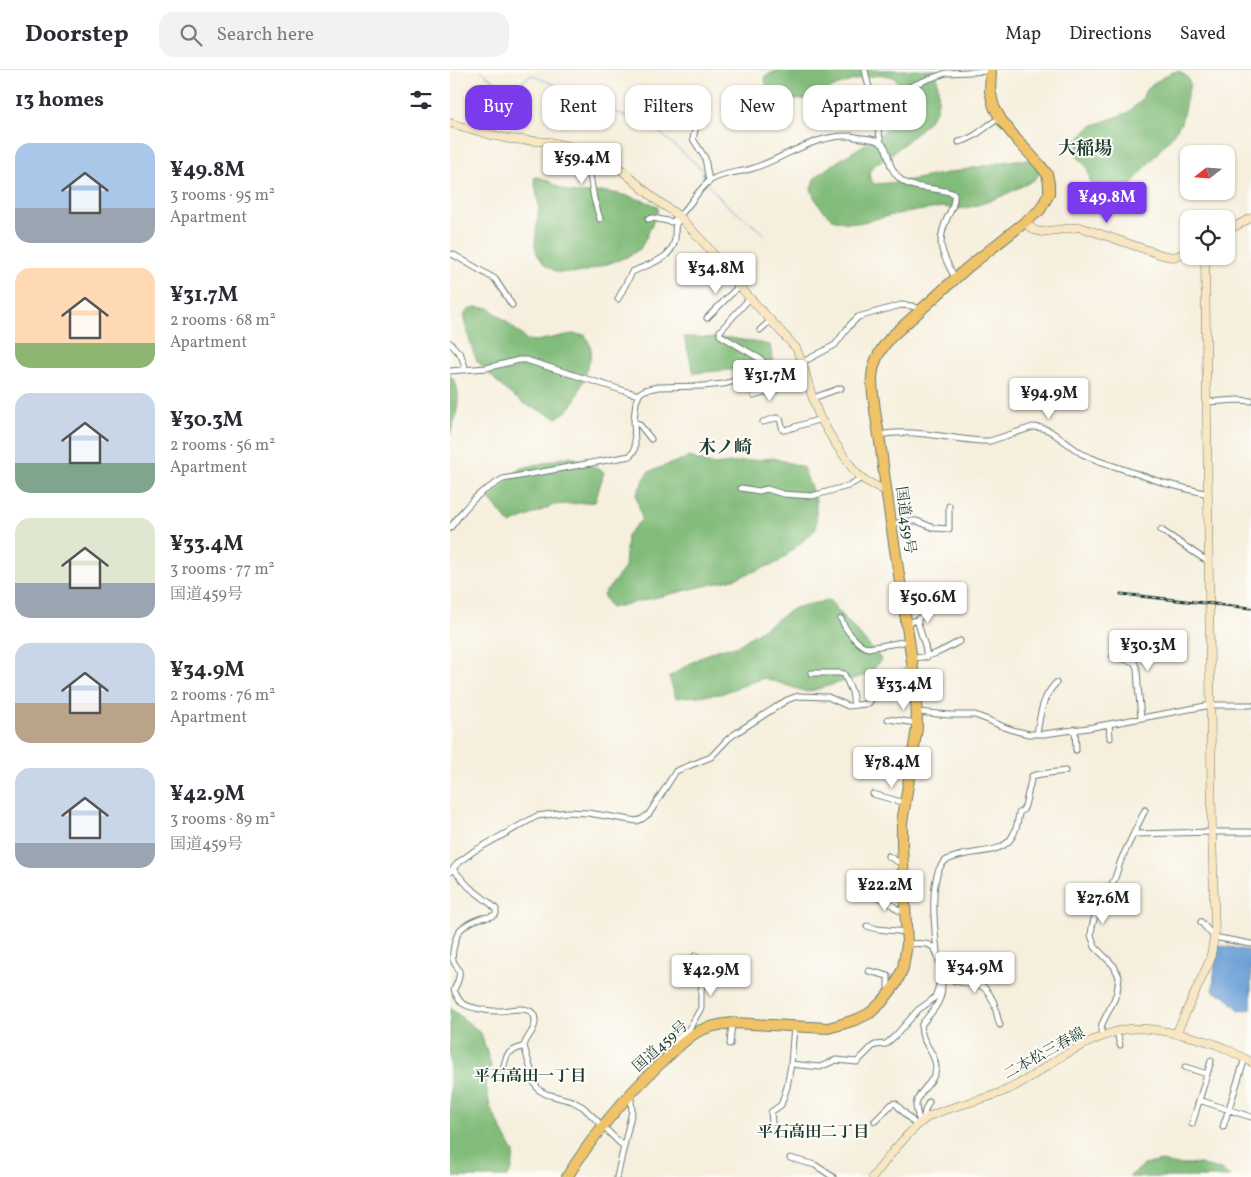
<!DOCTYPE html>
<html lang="en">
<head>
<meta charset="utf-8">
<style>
	:root { --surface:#fff; --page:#f2f2f3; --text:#2b2b33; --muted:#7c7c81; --line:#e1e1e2; --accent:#7c3aed }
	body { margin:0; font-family:Vollkorn,"Noto Serif JP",serif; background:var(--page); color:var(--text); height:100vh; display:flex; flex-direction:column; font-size:19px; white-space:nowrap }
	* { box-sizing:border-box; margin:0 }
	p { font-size:16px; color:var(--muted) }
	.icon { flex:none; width:28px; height:28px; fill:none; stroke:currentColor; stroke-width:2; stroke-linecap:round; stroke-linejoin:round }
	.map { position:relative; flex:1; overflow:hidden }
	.drawer { display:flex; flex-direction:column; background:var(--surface); width:450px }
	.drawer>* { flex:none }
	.guide { position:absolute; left:15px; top:15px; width:475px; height:45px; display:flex; gap:10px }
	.needle { width:32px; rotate:253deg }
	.tools { position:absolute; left:730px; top:75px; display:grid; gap:10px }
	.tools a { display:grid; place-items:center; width:55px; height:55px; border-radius:10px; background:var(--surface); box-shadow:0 1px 4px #0004; font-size:25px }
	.price { position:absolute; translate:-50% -42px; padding:0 11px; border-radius:5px; background:#fff; color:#222; font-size:16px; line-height:32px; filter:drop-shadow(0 1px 2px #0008) }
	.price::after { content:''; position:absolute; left:50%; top:30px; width:15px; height:11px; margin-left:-8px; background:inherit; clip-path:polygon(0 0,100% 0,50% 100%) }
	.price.selected { background:var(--accent); color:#fff }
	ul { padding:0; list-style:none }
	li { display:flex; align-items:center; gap:15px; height:125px; padding:0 15px }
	li span { display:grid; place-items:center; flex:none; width:140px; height:100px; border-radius:15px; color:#555 }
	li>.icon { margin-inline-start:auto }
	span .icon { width:60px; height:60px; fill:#fffc; stroke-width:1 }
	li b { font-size:21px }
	h2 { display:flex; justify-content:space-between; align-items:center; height:60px; padding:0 15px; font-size:21px }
	.tag { padding:0 18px; border-radius:15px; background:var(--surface); box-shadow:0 1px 4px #0004; font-size:18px; line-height:45px }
	.tag.selected { background:var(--accent); color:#fff }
	header { display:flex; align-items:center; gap:30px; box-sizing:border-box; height:70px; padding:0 25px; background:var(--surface); border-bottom:1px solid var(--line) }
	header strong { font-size:24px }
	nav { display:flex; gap:28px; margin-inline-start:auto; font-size:18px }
	.search { width:350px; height:45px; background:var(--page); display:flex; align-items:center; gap:12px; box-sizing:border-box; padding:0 18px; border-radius:15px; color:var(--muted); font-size:19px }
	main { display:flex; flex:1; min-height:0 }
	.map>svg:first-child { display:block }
	.forest { fill:#82bc7a; stroke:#507c57 }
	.water { fill:#6a9fd6; stroke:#446e85 }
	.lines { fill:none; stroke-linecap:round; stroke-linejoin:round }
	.stream { stroke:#6a9fd6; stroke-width:1 }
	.street-casing { stroke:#6a7b6f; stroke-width:7 }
	.secondary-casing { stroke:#6a7b6f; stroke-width:9 }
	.highway-casing { stroke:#6a7b6f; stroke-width:12 }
	.street { stroke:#fff; stroke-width:5 }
	.secondary { stroke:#f9e7c3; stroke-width:8 }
	.highway { stroke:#f0c369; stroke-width:10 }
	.rail-casing { stroke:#1f3d34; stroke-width:3 }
	.rail { stroke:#fdfcf7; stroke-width:1; stroke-dasharray:4; stroke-linecap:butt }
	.labels { text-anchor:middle; stroke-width:4; stroke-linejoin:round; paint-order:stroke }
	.street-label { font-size:15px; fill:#1f3d34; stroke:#fdfcf7 }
	.neighbourhood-label { font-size:16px; font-weight:bold; fill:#1f3d34; stroke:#fdfcf7 }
	.quarter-label { font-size:18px; font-weight:bold; fill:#1f3d34; stroke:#fdfcf7 }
</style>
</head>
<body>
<header>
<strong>Doorstep</strong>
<div class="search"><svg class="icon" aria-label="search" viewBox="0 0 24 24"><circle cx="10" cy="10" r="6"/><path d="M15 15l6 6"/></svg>Search here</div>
<nav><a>Map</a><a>Directions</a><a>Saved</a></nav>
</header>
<main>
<section class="drawer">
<h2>13 homes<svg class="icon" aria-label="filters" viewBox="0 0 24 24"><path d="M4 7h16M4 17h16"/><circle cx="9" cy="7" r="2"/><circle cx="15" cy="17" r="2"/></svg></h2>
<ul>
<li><span style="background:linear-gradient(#a9c7e8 65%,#9aa5b1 0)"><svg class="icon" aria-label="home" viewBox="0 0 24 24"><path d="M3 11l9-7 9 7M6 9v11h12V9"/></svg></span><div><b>¥49.8M</b><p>3 rooms · 95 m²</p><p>Apartment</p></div></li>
<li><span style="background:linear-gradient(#ffd9b3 75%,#8fb573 0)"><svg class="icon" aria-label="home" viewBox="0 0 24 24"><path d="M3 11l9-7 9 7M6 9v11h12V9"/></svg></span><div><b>¥31.7M</b><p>2 rooms · 68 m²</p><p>Apartment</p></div></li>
<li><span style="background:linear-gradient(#c9d6e8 70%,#7fa58c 0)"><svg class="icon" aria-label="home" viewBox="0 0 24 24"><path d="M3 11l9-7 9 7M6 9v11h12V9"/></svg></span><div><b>¥30.3M</b><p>2 rooms · 56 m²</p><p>Apartment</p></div></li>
<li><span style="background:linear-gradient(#dfe7d0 65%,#9aa5b1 0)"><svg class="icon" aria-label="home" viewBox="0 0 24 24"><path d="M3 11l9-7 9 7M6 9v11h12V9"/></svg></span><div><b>¥33.4M</b><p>3 rooms · 77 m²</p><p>国道459号</p></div></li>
<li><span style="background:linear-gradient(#c9d6e8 60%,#b9a48a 0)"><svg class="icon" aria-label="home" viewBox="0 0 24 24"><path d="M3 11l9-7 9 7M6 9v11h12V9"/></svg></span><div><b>¥34.9M</b><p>2 rooms · 76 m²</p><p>Apartment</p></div></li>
<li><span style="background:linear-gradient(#c9d6e8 75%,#9aa5b1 0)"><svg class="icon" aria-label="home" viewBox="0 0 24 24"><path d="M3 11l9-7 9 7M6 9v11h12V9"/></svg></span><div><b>¥42.9M</b><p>3 rooms · 89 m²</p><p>国道459号</p></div></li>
</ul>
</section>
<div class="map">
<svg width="801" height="1107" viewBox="0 0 801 1107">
	<rect width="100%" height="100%" fill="#fdfcf7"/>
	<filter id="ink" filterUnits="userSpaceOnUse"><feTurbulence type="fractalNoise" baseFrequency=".02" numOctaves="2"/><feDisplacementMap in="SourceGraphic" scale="10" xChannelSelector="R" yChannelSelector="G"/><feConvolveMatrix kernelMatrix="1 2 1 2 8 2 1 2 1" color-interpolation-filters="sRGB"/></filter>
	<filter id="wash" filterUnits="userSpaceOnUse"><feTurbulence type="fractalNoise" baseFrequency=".0096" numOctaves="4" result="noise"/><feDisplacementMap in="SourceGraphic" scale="20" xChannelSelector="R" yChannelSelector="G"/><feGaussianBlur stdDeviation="1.12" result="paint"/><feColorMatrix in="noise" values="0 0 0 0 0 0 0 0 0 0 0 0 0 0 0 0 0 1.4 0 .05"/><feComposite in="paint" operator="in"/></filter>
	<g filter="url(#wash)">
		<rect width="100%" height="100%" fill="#f6efdd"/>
		<path class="forest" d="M328,0H487C487,12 491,32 485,42C476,57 452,76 437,87C432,91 423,94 420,101C418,107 421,111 425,114L450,112L565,90H577L585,92L589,99V104L584,110L552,126L537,132L517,138L507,139L493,137L447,144L408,153L394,152L382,149L372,139L364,127L361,119L364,109L376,99L448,53C458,42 458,38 454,25C452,20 449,11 444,8C433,0 396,12 384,17C376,20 368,26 359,28C346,31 338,30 325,24C316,20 315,16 315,6Z
			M729,1L737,7L740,14L731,53L721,67L677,119L668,121L641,116L637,97L626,85L628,69L641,56L677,43L692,30L695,21L701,15L720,3Z
			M85,107C98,107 107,119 120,122C131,124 143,122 155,122C165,122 198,131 207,136L208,140L196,168L190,179L177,187L137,201L127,203L107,202L95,195L87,184L85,174L89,136L84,109Z
			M25,237L39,238L58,253L77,270L86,271L122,264L135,265C138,271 142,277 141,283C140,294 128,326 122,335C118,341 112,344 107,348L73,333L55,320L27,291L23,282L14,250L15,244L18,240Z
			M234,267L281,268L320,275L324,296L244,303Z
			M0,305C15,320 6,347 0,365Z
			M121,386L154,402L145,432L104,435L60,454L39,429L69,399Z
			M239,387L264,395L323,388L353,397L366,431V459L329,492L284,509L161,538L153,525L175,498L177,465L192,449L186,425L198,402Z
			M379,530L431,589L420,604L357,622L314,608L270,624L226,628L219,607C238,595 263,576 286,577L344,538Z
			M0,938L31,963L41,996L35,1010L40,1037L64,1083L62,1100L57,1107H0Z
			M711,1091L728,1095L750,1094L769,1099L780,1107H679L694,1095Z"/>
		<path class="water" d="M767,875L801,881V939L790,941L774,925L765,922L763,920L764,905Z"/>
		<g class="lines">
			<path class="stream" d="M31,0C41,11 55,19 68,23L75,9L82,5L207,60L253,100V109L256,113
				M259,116L278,136L307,158L316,167"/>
		</g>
	</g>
	<g filter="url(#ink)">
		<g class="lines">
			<g class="street-casing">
				<path id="street" d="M415,0L431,72
					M454,19L476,10L496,3L541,1
					M246,56L243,69L255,88L259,111
					M509,72C525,69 536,55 550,48
					M144,83L139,94V99L144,129L150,149
					M198,149L203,148L222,152C238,142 245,121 261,110C274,102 290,103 304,98C336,87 366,64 401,66C405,67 409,68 413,68C419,69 426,69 431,73C438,77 438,89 441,96C443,101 446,105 450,109C463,121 488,116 504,124C505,132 502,139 498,146C485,174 492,183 505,208
					M0,184L4,185L45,209L62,235
					M300,228L270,261V265L312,290L317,302
					M168,229L182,202C198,194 222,190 225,169C226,162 223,156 229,150
					M257,248L289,216
					M310,260L321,250
					M0,273L11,285L16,300
					M0,301L36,298L69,290H76L178,322L189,325
					M309,304L315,323
					M304,326L330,318
					M363,328L391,318
					M757,332L788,330L801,331
					M184,352L189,354L201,369
					M313,352L326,348L330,349L333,360H335L371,349
					M429,365C462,358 498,369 531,371H540L583,357L592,358L600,361L632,384L649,391L714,413L758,424
					M291,418L309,421L317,419L333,424L362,426L398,416L412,408
					M441,454L461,451H467L484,458L499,459V436
					M0,458L13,441L24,429L32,422L53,409L180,386L184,381L185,376L184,349L186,332L190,323L195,320L208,317L253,316L273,314L341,296L353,292L385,275L400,255L408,247L451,235L462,236L472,240
					M711,460L754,489L759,491
					M391,549C395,559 407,575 418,578L459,571
					M467,550L475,576L477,587
					M456,553L467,550L486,532
					M663,586L684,592L687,598L688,615L691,648
					M462,588C483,587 492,581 510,571
					M361,603H389L394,604L402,622L404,635
					M467,642L500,645H525L538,650L554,657L566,661L579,664H594L638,658L761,635H801
					M438,649L467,653
					M659,654L660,668
					M625,659L626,680
					M587,664C590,645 592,627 606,613
					M423,724L455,733
					M685,764L762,762H801
					M438,786L452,794
					M3,799L19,817L41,834L46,839V844C41,848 37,847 31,848C25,850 15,855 10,860C6,865 1,884 3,890C4,894 8,897 9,901C11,907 6,915 4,920C6,924 8,930 12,933C19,938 38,941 46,941C57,942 86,931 85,952C85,961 76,967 74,976L85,1014L89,1020L96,1024L122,1031L133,1037L174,1077
					M0,802L9,792L24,781L87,746L117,742L138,743L187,751L192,749L199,744L226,701L261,687L278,669L286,663L337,630L348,626L378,627L398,636L415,634L419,633L432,613L438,608L451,604L462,598
					M420,826L435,829L448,840L455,841
					M751,852L764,867L801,874
					M417,856L427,859L457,862
					M457,874C464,874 475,872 481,876C491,880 494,919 490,928C487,938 478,946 472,954C468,971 486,981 486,998C485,1013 468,1020 466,1035C466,1041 469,1048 470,1054
					M487,882C485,862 478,807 494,792C498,788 506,787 512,785C528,781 555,783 563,765C567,759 568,750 569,743L573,740L575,736L582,706L591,704L615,701
					M419,901L438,906V917L441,920
					M491,905C497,908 503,910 510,912C525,916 533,910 542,929C547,936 546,947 550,955
					M667,962L670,975
					M653,967L651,961L652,954L664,930L667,922L669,907L664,896L645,877L641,865L642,857L644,849L665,808L671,790L695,740
					M280,974L282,953
					M229,976L226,972L227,969L239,959L251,938V921L254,904L251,893L245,886
					M341,994L370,997L386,990L407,992L422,977L425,975L436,974L446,965L468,940L482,930L485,927L490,913
					M735,997L757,1004
					M53,1000C57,982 56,983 74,976
					M749,1030L801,1047
					M425,1051L442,1034L445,1033L467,1056
					M473,1051L475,1040L479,1032
					M322,1053L321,1042L331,1035L337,1017L341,994L344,956
					M742,1054L761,991
					M773,1057L795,988
					M340,1088L365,1095L383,1107
					M167,1107L182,1041L181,1029L179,1026"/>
			</g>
			<g class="secondary-casing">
				<path id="secondary" d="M0,53L38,64L59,69L100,72L126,78L148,84L162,92L205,129L229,146L255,174L289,216L346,278L352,292L361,323L369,346L383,370L405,402L416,411L436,421
					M575,153L584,160L591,162L630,157L712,185L723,187L739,182
					M776,161L801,148
					M726,964L760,890L765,862L762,762L755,186
					M423,1107C435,1091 463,1055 480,1046C505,1034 534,1031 559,1019C579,1010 596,996 614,985C632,975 657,962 678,959C700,956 754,968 774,978C783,982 792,987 801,992"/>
			</g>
			<g class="highway-casing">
				<path id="highway" d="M117,1107C143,1065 176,1026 212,992C223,982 234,970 247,962C258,956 272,954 284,953L378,958L389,955L408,949L420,943L432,932L446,914L453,898L457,874L452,774V753L467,658C467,618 460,577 454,537C446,485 437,432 431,379C428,356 422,330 422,307C423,291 431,278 441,267L517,198L590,140L599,124V114L597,104L590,95L567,70L552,51L544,37L540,21L541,0"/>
			</g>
			<use href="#street" class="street"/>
			<use href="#secondary" class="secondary"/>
			<use href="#highway" class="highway"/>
			<g class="rail-casing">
				<path id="rail" d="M671,524L801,538"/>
			</g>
			<use href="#rail" class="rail"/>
		</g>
	</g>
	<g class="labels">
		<g class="street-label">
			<text transform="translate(456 450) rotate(82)" y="5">国道459号</text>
			<text transform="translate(210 976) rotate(-42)" y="5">国道459号</text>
			<text transform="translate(594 983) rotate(-29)" y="5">二本松三春線</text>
		</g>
		<g class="neighbourhood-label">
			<text x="80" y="1011">平石高田一丁目</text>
			<text x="363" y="1067">平石高田二丁目</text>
		</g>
		<g class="quarter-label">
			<text x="635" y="84">大稲場</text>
			<text x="275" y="383">木ノ崎</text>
		</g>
	</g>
</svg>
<div class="tools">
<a><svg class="needle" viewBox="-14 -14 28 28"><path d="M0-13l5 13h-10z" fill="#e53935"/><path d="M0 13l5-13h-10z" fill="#7c7c81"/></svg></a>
<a><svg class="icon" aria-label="locate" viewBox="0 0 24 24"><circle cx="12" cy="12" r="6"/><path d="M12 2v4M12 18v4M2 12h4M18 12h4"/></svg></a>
</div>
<b class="price" style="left:132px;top:115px">¥59.4M</b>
<b class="price selected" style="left:657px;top:154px">¥49.8M</b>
<b class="price" style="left:266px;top:225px">¥34.8M</b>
<b class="price" style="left:320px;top:332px">¥31.7M</b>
<b class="price" style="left:599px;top:350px">¥94.9M</b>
<b class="price" style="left:478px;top:554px">¥50.6M</b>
<b class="price" style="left:698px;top:602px">¥30.3M</b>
<b class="price" style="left:454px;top:641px">¥33.4M</b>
<b class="price" style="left:442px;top:719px">¥78.4M</b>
<b class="price" style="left:435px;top:842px">¥22.2M</b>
<b class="price" style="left:653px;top:855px">¥27.6M</b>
<b class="price" style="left:525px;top:924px">¥34.9M</b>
<b class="price" style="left:261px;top:927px">¥42.9M</b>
<div class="guide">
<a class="tag selected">Buy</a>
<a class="tag">Rent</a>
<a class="tag">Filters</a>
<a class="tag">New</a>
<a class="tag">Apartment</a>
</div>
</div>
</main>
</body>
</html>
